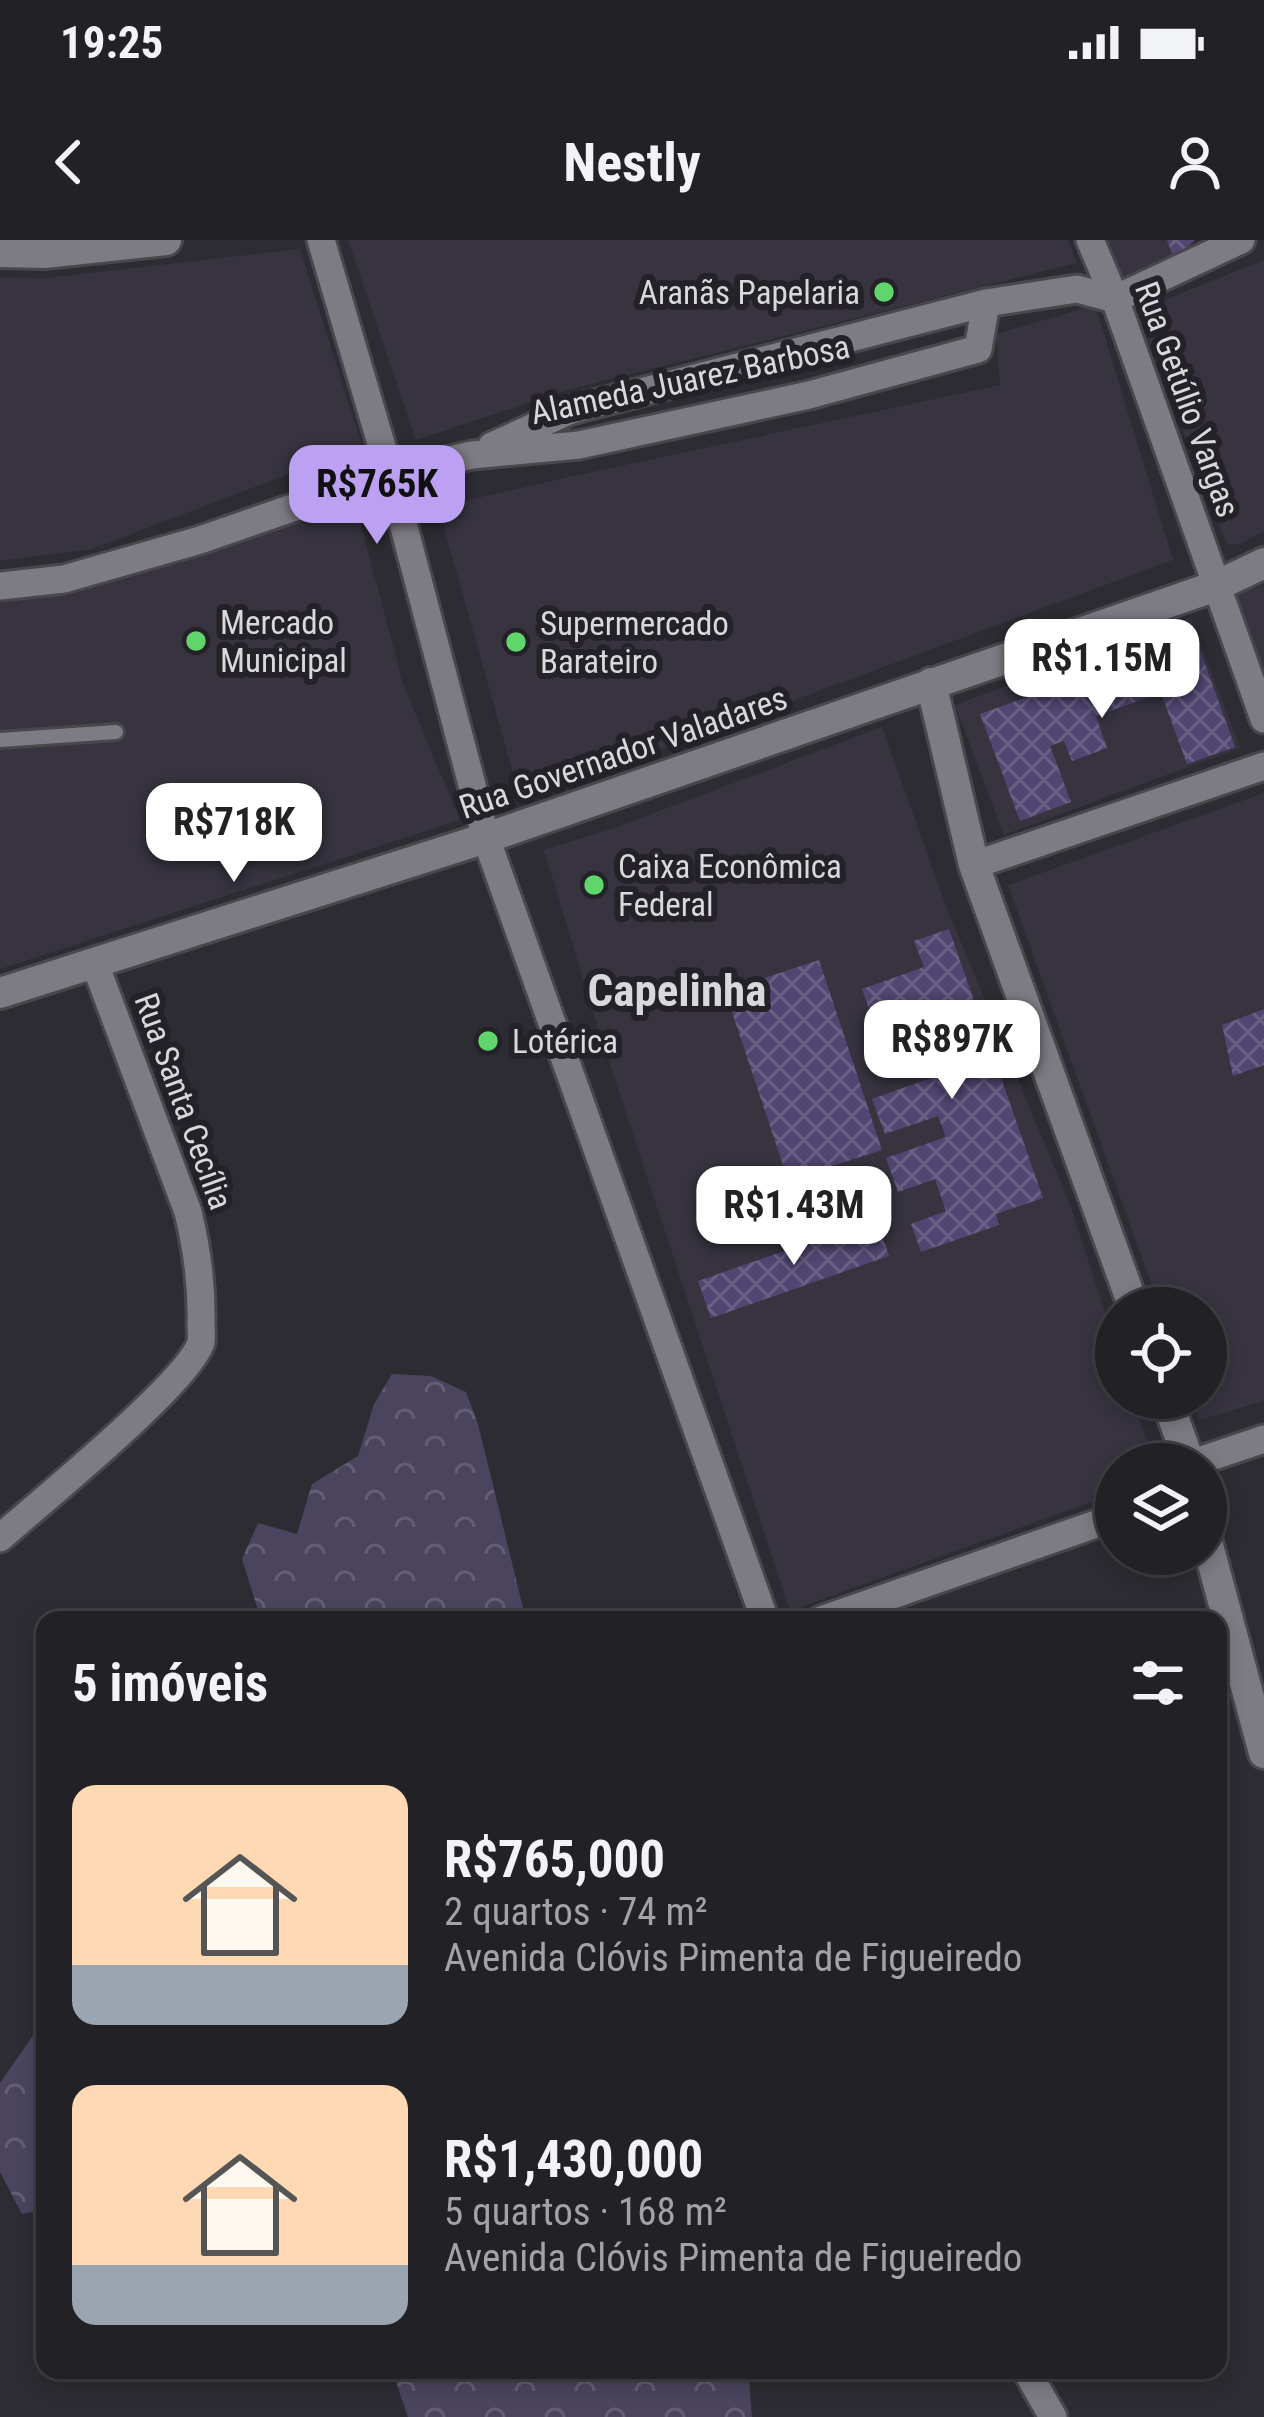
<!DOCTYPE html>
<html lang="pt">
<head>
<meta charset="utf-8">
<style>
	:root { --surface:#222126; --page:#2a292e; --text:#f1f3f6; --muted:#a2a3a7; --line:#3f3e43; --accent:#bca0f2 }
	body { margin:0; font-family:"Roboto Condensed",sans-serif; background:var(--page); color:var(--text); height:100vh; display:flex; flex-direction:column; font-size:45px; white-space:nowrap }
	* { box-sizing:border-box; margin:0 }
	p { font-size:39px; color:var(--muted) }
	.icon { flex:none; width:66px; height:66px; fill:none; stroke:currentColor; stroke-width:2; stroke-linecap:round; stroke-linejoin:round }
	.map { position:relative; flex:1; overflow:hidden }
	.details { position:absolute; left:36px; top:1371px; width:1191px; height:768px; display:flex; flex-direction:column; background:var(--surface); border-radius:24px; box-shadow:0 6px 18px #0003,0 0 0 3px var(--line) }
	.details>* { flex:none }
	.controls { position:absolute; left:1095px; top:1047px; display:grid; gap:24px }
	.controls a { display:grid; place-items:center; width:132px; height:132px; border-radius:50%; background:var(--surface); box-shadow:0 6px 18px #0003,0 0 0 3px var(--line); font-size:60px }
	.price { position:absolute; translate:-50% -102px; padding:0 27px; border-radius:24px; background:#fff; color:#222; font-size:39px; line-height:78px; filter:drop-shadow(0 3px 6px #0008) }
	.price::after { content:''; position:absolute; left:50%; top:72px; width:36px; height:27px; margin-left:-18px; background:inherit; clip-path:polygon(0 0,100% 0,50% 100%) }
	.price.active { background:var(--accent); color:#111 }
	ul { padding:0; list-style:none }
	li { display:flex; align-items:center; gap:36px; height:300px; padding:0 36px }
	li span { display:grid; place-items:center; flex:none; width:336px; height:240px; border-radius:24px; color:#555 }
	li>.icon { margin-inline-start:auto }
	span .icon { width:144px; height:144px; fill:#fffc; stroke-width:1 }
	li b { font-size:51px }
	h2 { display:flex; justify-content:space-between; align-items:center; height:144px; padding:0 36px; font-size:51px }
	.status { display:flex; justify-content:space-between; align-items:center; height:84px; padding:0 60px; background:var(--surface); direction:ltr }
	.status svg { height:33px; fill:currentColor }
	header { display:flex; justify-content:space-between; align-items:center; height:156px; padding:0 36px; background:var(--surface); font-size:54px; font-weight:700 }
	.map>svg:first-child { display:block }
	.built { fill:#373440 }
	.forest { fill:url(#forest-crowns) }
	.building { fill:url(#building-cross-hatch) }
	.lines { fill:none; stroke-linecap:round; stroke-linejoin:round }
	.lane-casing { stroke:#49474c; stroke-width:20 }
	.street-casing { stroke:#49474c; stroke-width:33 }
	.secondary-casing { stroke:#49474c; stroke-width:36 }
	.lane { stroke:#7d7b83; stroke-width:14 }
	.street { stroke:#7d7b83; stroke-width:27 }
	.secondary { stroke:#7d7b83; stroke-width:30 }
	.poi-dot { fill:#60d56b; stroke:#242228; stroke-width:4.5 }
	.labels { text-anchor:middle; stroke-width:12; stroke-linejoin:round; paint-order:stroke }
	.poi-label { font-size:33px; fill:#d9d8dc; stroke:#242228; text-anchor:start }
	.street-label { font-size:33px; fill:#d9d8dc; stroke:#242228 }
	.district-label { font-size:45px; font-weight:bold; fill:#d9d8dc; stroke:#242228 }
</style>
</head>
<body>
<div class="status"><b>19:25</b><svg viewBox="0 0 49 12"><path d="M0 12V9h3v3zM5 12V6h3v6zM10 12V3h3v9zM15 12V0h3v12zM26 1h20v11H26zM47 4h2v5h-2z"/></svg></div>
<header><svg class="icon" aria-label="back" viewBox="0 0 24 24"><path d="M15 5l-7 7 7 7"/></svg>Nestly<svg class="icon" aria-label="person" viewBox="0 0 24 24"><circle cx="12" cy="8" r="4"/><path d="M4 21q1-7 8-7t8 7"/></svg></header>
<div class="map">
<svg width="1264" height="2177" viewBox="0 0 1264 2177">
	<defs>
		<pattern id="forest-crowns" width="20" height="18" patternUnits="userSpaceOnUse" patternTransform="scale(3)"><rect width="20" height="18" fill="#4a445e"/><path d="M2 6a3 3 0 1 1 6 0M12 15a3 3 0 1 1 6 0" fill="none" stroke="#645e74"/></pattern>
		<pattern id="building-cross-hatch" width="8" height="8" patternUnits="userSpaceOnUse" patternTransform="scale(3)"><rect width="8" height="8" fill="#514671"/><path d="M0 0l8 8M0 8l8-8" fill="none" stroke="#696085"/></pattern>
	</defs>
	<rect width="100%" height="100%" fill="#2d2c32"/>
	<path class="built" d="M348,0H1068L1077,23L571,149L416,200Z
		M1108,0H1195L1174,19L1124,40Z
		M300,9L362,206L92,309L0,321V37L46,38Z
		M1264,20V291L1240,304H1227L1137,71Z
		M1095,65L1173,320L521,561L438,267L569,237L1000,145L996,94Z
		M355,262L403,444L460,580L0,729V358L76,351Z
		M1264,345V440L1236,353Z
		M1191,377L1240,508L1004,595L955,465Z
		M882,487L946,666L1070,965L1116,1106V1158H1133L1154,1224H1116V1253L790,1371L598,788L544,610L614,588Z
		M1264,553V1161L1199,1180L1192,1158H1206V1068H1160L1008,645Z"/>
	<path class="forest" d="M392,1134L431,1136L466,1152L478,1184L526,1380H261L242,1319L258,1283L297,1294L312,1244L358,1216L374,1164Z
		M45,1790V1969L22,1974L0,1932V1843L32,1797Z
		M392,2130H801L749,2141L752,2177H408Z"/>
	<path class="building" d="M1167,0H1195L1174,19Z
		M1195,396L1235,507L1187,524L1161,453L1096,476L1107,508L1072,521L1064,501L1050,506L1071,562L1020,581L980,474Z
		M949,689L1043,958L996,974L999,985L921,1012L911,984L946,971L935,939L898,952L886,918L946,897L938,876L885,894L872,859L956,829L940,783L881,803L862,749L924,727L914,701Z
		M819,720L882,910L788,940L725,751Z
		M1264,769V825L1233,836L1222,785Z
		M876,979L889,1016L711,1078L698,1041Z"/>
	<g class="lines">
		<g class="lane-casing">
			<path id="lane" d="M0,500L116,492"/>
		</g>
		<g class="street-casing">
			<path id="street" d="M321,0L390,234L486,598L765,1380
				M1090,0L1115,59L1264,479
				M492,206L571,170L986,63L1077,49L1115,59L1241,0
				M0,346L64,339L200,300L390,234L472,215L579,205L809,155L978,109L986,63
				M974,625L1264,526
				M1190,1224L1264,1199
				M0,1298C38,1264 190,1141 201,1102C202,1096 201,1089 201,1083C202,1045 197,1009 188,972L95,724
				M821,1380L1116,1277
				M1026,2130L1053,2177"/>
		</g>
		<g class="secondary-casing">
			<path id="secondary" d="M0,12L44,13L166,0
				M931,443L974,625L1134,1068
				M0,753L486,598L1216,346L1264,323
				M1166,1158L1190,1224
				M1206,1298L1264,1513"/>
		</g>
		<use href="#lane" class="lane"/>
		<use href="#street" class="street"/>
		<use href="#secondary" class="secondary"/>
	</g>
	<g class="poi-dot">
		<circle cx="884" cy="52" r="12"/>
		<circle cx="196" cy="401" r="12"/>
		<circle cx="516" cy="402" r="12"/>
		<circle cx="594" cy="645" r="12"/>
		<circle cx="488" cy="801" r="12"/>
	</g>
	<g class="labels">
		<g class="poi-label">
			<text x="860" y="64" text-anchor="end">Aranãs Papelaria</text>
			<text x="220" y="394">Mercado<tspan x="220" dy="38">Municipal</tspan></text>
			<text x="540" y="395">Supermercado<tspan x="540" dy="38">Barateiro</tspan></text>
			<text x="618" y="638">Caixa Econômica<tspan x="618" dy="38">Federal</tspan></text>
			<text x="512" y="813">Lotérica</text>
		</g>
		<g class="street-label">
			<text transform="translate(690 139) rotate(-12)" y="12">Alameda Juarez Barbosa</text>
			<text transform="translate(1188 159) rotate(70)" y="12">Rua Getúlio Vargas</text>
			<text transform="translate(623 512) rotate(-19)" y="12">Rua Governador Valadares</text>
			<text transform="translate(184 861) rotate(70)" y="12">Rua Santa Cecília</text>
		</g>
		<g class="district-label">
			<text x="677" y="766">Capelinha</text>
		</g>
	</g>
</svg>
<div class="controls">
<a><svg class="icon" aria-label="locate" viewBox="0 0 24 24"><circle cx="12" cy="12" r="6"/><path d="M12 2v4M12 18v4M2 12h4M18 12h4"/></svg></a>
<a><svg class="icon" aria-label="layers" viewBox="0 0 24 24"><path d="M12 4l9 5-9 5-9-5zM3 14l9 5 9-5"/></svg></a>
</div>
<b class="price active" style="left:377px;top:307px">R$765K</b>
<b class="price" style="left:1102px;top:481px">R$1.15M</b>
<b class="price" style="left:234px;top:645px">R$718K</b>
<b class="price" style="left:952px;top:862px">R$897K</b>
<b class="price" style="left:794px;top:1028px">R$1.43M</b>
<section class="details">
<h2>5 imóveis<svg class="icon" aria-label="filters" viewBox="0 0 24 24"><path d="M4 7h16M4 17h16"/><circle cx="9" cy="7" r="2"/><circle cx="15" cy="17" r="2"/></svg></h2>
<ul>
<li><span style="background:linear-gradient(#ffd9b3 75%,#9aa5b1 0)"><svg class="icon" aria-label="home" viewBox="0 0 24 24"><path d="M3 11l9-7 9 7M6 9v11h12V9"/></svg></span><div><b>R$765,000</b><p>2 quartos · 74 m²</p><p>Avenida Clóvis Pimenta de Figueiredo</p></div></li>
<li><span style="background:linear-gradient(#ffd9b3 75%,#9aa5b1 0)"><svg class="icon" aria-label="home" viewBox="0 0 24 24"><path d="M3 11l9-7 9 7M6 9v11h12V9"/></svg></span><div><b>R$1,430,000</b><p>5 quartos · 168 m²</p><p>Avenida Clóvis Pimenta de Figueiredo</p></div></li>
</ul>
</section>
</div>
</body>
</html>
